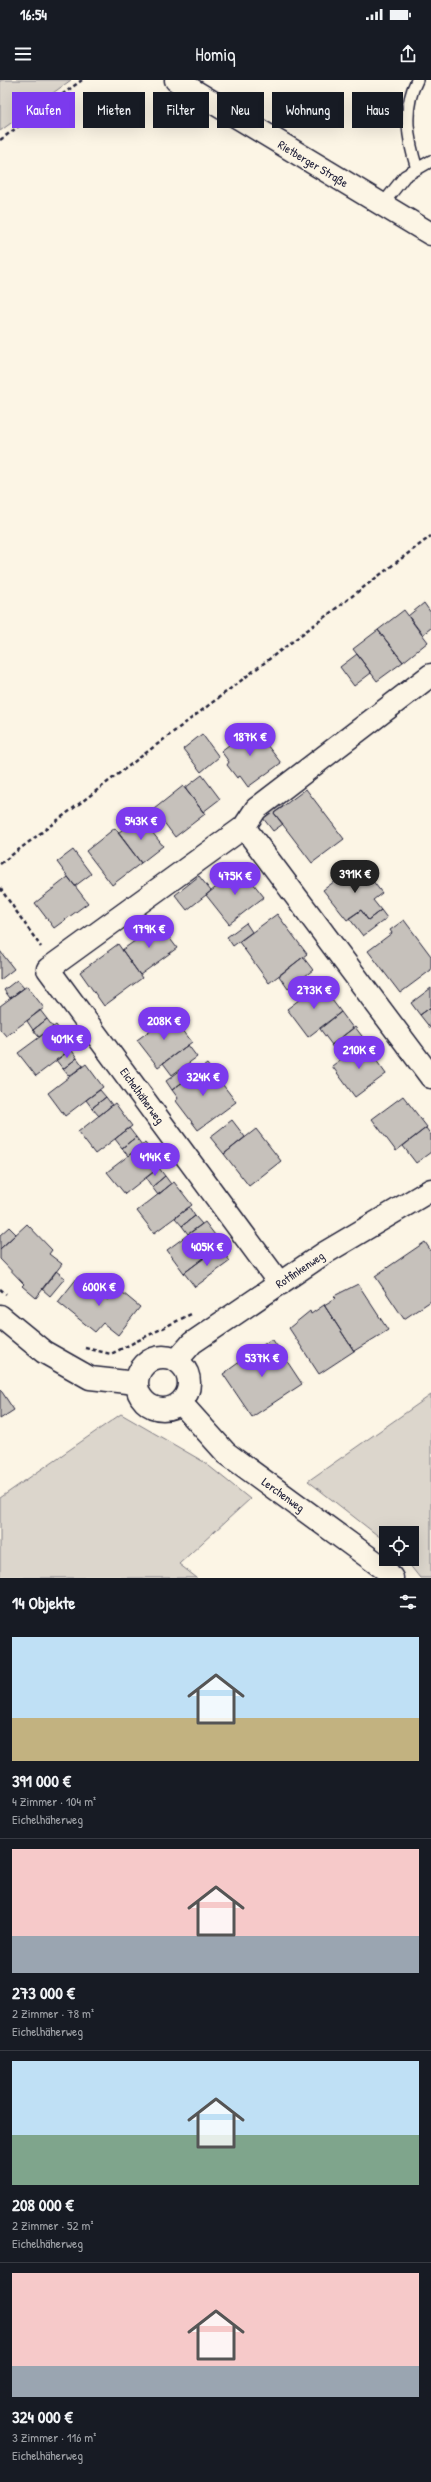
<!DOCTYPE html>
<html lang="de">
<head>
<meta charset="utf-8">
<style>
	:root { --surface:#171b24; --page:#242831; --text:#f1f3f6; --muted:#9ea1a6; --line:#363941; --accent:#7c3aed }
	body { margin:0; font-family:"Patrick Hand",sans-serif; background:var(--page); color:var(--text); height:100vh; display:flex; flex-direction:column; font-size:15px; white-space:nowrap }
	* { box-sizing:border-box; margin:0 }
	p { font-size:13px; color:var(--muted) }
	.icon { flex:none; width:22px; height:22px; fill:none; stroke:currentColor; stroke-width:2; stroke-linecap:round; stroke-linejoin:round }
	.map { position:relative; height:1498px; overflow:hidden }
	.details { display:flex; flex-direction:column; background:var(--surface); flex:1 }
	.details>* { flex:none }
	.guide { position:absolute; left:12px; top:12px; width:407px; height:36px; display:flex; gap:8px }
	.buttons { position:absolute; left:379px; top:1446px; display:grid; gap:8px }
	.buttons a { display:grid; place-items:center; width:40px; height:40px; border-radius:0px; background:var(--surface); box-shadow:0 4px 16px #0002; font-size:20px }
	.price { position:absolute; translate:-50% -34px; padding:0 9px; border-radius:14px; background:var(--accent); color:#fff; font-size:13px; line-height:26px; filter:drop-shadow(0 1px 2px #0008) }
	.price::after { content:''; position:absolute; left:50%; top:24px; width:12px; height:9px; margin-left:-6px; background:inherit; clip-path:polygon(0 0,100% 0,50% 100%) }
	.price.current { background:#222; color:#fff }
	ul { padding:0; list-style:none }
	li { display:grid; align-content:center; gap:8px; height:212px; padding:0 12px }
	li+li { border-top:1px solid var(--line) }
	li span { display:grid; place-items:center; height:124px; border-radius:0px; color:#555 }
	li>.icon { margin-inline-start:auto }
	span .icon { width:72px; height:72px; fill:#fffc; stroke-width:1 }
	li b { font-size:17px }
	h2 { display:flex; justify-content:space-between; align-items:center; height:48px; padding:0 12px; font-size:17px }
	.pill { padding:0 14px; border-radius:0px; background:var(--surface); box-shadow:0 4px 16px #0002; font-size:14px; line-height:36px }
	.pill.current { background:var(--accent); color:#fff }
	.status { display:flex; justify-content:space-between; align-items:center; height:28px; padding:0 20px; background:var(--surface); direction:ltr }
	.status svg { height:11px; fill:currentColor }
	header { display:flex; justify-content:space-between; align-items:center; height:52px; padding:0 12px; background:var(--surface); font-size:18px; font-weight:600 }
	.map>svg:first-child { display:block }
	.green { fill:#dcd6cc; stroke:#7f7c84 }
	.building { fill:#c6c1bb; stroke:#22223b }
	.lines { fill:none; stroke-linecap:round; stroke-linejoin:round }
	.service-casing { stroke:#22223b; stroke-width:14 }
	.minor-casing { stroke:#22223b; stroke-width:25 }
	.primary-casing { stroke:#22223b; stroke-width:25 }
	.path { stroke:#22223b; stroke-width:2.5; stroke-dasharray:4 3; stroke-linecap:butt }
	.service { stroke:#fcf5e5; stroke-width:11 }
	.minor { stroke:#fcf5e5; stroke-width:22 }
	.primary { stroke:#fcf5e5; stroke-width:22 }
	.labels { text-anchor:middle; stroke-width:3.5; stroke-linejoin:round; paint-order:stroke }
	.street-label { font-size:12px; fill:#22223b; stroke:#fcf5e5 }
</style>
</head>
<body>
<div class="status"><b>16:54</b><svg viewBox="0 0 49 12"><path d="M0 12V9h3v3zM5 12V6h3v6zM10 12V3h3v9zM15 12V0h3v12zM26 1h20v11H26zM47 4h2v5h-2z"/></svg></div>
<header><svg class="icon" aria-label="menu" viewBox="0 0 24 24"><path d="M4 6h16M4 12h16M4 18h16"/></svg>Homiq<svg class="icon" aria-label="share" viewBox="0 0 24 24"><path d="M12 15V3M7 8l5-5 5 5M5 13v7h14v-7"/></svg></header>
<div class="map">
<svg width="431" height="1498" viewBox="0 0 431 1498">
	<rect width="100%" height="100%" fill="#fcf5e5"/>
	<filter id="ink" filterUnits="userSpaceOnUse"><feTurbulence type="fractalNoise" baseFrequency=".025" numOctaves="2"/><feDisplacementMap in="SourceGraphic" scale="8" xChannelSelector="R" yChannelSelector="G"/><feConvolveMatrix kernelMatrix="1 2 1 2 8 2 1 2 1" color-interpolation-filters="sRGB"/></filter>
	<g filter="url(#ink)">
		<path class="green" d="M0,0H71L0,51Z
			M431,1315V1498H420L405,1479H412V1453H386V1462L308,1401Z
			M121,1334L204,1382L250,1419L179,1484L197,1498H0V1418Z"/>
		<path class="building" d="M424,523L431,533V548L422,555L408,536Z
			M404,530L428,562L403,582L378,550Z
			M378,550L403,582L377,601L353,569Z
			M357,574L371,593L354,606L340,587Z
			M253,647L281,683L248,707L240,696L237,698L227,685L229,682L221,671Z
			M202,654L219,677L201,692L183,669Z
			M202,695L220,719L203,732L185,708Z
			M183,706L205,734L175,757L154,729Z
			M306,709L344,759L312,783L274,733Z
			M278,719L283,727L274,733L283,744L273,751L259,733Z
			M132,742L137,749L145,743L163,766L141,783L118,753Z
			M115,748L141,783L112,805L86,771Z
			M73,770L91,794L75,806L57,782Z
			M359,783L382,813L373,820L381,830L368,840L361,830L347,840L323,810Z
			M241,788L264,817L229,844L206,815Z
			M199,796L211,811L187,830L175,815Z
			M68,797L88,823L54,848L35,823Z
			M361,830L368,840L381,830L387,838L363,856L349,838Z
			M277,834L307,874L269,903L239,862Z
			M404,840L431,876V890L400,913L368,871L392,853L390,850Z
			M246,843L252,852L233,866L227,857Z
			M159,844L177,868L140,895L122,870Z
			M118,864L142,898L104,926L80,892Z
			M0,871L14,889L0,900Z
			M303,877L313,890L288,909L279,896Z
			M17,900L24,908L10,918L4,910Z
			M320,904L341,932L308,957L287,929Z
			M27,906L44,928L6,956L0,949V926Z
			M431,908V927L420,935L411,923Z
			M431,927V949L420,935Z
			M40,930L47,939L33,950L27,941Z
			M341,932L353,948L332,965L320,949Z
			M171,935L192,962L158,987L137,960Z
			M47,939L53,947L39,957L33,950Z
			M56,945L73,968L36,996L18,973Z
			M355,947L365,960L341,979L331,965Z
			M363,962L386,994L355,1017L332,986Z
			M188,965L197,977L172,995L163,983Z
			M71,969L77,978L63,989L56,980Z
			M77,978L83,986L69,996L63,989Z
			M86,984L103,1007L65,1036L48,1013Z
			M189,984L195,993L172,1010L166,1001Z
			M207,984L236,1022L198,1050L176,1021L178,1018L172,1010Z
			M100,1010L106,1017L92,1028L86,1020Z
			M403,1016L427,1047L396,1071L372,1039Z
			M106,1017L112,1025L99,1036L92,1028Z
			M115,1023L132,1046L95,1074L78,1052Z
			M232,1040L245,1057L224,1074L210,1057Z
			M129,1048L136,1057L122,1068L115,1059Z
			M426,1048L431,1055V1072L416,1083L403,1066Z
			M256,1049L281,1081L249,1106L224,1074Z
			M136,1057L142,1065L128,1076L122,1068Z
			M145,1063L162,1085L125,1114L107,1092Z
			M159,1088L165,1096L152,1107L146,1098Z
			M165,1096L171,1104L158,1115L152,1107Z
			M174,1102L192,1125L154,1153L137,1131Z
			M189,1127L195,1136L182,1146L175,1138Z
			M195,1136L202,1144L188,1154L182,1146Z
			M205,1142L222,1164L184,1193L167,1170Z
			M27,1144L52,1170L49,1174L62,1184L36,1218L22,1206L24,1204L0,1179V1169Z
			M9,1147L16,1154L0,1169V1155Z
			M425,1162L431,1171V1221L404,1239L375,1196Z
			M219,1167L230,1181L195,1207L184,1193Z
			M56,1191L65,1198L50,1216L42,1209Z
			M78,1197L108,1220L117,1208L140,1227L118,1255L103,1243L95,1252L58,1222Z
			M358,1204L388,1250L354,1271L324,1225L336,1218L334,1216Z
			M324,1225L354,1271L319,1294L289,1248L310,1231L311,1234Z
			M270,1260H273L302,1304L252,1337L223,1294Z
			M0,1309L14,1330L0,1339Z"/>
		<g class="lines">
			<g class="service-casing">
				<path id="service" d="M417,89C408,60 402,29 417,0
					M382,125L405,96L431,81"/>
			</g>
			<g class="minor-casing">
				<path id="minor" d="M244,747L431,997
					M280,1204L48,889L244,747L256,729L431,595
					M0,1236L44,1272L90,1298L136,1303
					M137 1303a26 26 0 1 1 52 0a26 26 0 1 1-52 0Z
					M177,1280L192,1263L323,1174L431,1110
					M181,1323L226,1373L386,1490L392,1498"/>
			</g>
			<g class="primary-casing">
				<path id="primary" d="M176,0L431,154"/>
			</g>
			<path class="path" d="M0,60L82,0
				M0,784L431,456
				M0,808L41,867
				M0,1209L6,1214
				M85,1268L111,1274L193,1233"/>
			<use href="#service" class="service"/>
			<use href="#minor" class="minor"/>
			<use href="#primary" class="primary"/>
		</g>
	</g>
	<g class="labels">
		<g class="street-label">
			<text transform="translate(313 84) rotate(31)" y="4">Rietberger Straße</text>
			<text transform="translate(142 1016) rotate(54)" y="4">Eichelhäherweg</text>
			<text transform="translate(300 1190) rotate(-34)" y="4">Rotfinkenweg</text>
			<text transform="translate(283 1415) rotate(36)" y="4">Lerchenweg</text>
		</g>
	</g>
</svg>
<div class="buttons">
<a><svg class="icon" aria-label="locate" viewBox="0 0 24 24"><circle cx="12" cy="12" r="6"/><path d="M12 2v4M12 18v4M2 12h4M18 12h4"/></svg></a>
</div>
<b class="price" style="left:250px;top:677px">187K €</b>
<b class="price" style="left:141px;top:761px">543K €</b>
<b class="price current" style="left:355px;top:814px">391K €</b>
<b class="price" style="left:235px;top:816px">475K €</b>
<b class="price" style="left:149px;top:869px">179K €</b>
<b class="price" style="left:314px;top:930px">273K €</b>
<b class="price" style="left:164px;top:961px">208K €</b>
<b class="price" style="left:67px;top:979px">401K €</b>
<b class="price" style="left:359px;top:990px">210K €</b>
<b class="price" style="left:203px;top:1017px">324K €</b>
<b class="price" style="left:155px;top:1097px">414K €</b>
<b class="price" style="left:207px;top:1187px">405K €</b>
<b class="price" style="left:99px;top:1227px">600K €</b>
<b class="price" style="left:262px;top:1298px">537K €</b>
<div class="guide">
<a class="pill current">Kaufen</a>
<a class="pill">Mieten</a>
<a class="pill">Filter</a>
<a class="pill">Neu</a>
<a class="pill">Wohnung</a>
<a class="pill">Haus</a>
</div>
</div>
<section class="details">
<h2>14 Objekte<svg class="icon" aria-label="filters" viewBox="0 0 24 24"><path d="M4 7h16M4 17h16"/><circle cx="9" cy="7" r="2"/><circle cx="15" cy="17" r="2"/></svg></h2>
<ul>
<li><span style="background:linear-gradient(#bfe0f5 65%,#c2b280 0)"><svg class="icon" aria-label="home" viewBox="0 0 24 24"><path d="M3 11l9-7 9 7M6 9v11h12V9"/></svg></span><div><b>391 000 €</b><p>4 Zimmer · 104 m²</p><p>Eichelhäherweg</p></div></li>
<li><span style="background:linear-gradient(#f6c9c9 70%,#9aa5b1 0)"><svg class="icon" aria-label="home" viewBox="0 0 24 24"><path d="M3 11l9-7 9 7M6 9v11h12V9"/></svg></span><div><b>273 000 €</b><p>2 Zimmer · 78 m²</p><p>Eichelhäherweg</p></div></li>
<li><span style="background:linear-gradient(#bfe0f5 60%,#7fa58c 0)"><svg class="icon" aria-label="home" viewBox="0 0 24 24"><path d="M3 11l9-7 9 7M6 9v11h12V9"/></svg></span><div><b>208 000 €</b><p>2 Zimmer · 52 m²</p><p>Eichelhäherweg</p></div></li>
<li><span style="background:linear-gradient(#f6c9c9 75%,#9aa5b1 0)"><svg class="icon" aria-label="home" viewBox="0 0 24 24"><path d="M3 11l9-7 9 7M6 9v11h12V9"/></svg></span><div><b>324 000 €</b><p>3 Zimmer · 116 m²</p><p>Eichelhäherweg</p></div></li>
</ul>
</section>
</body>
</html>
